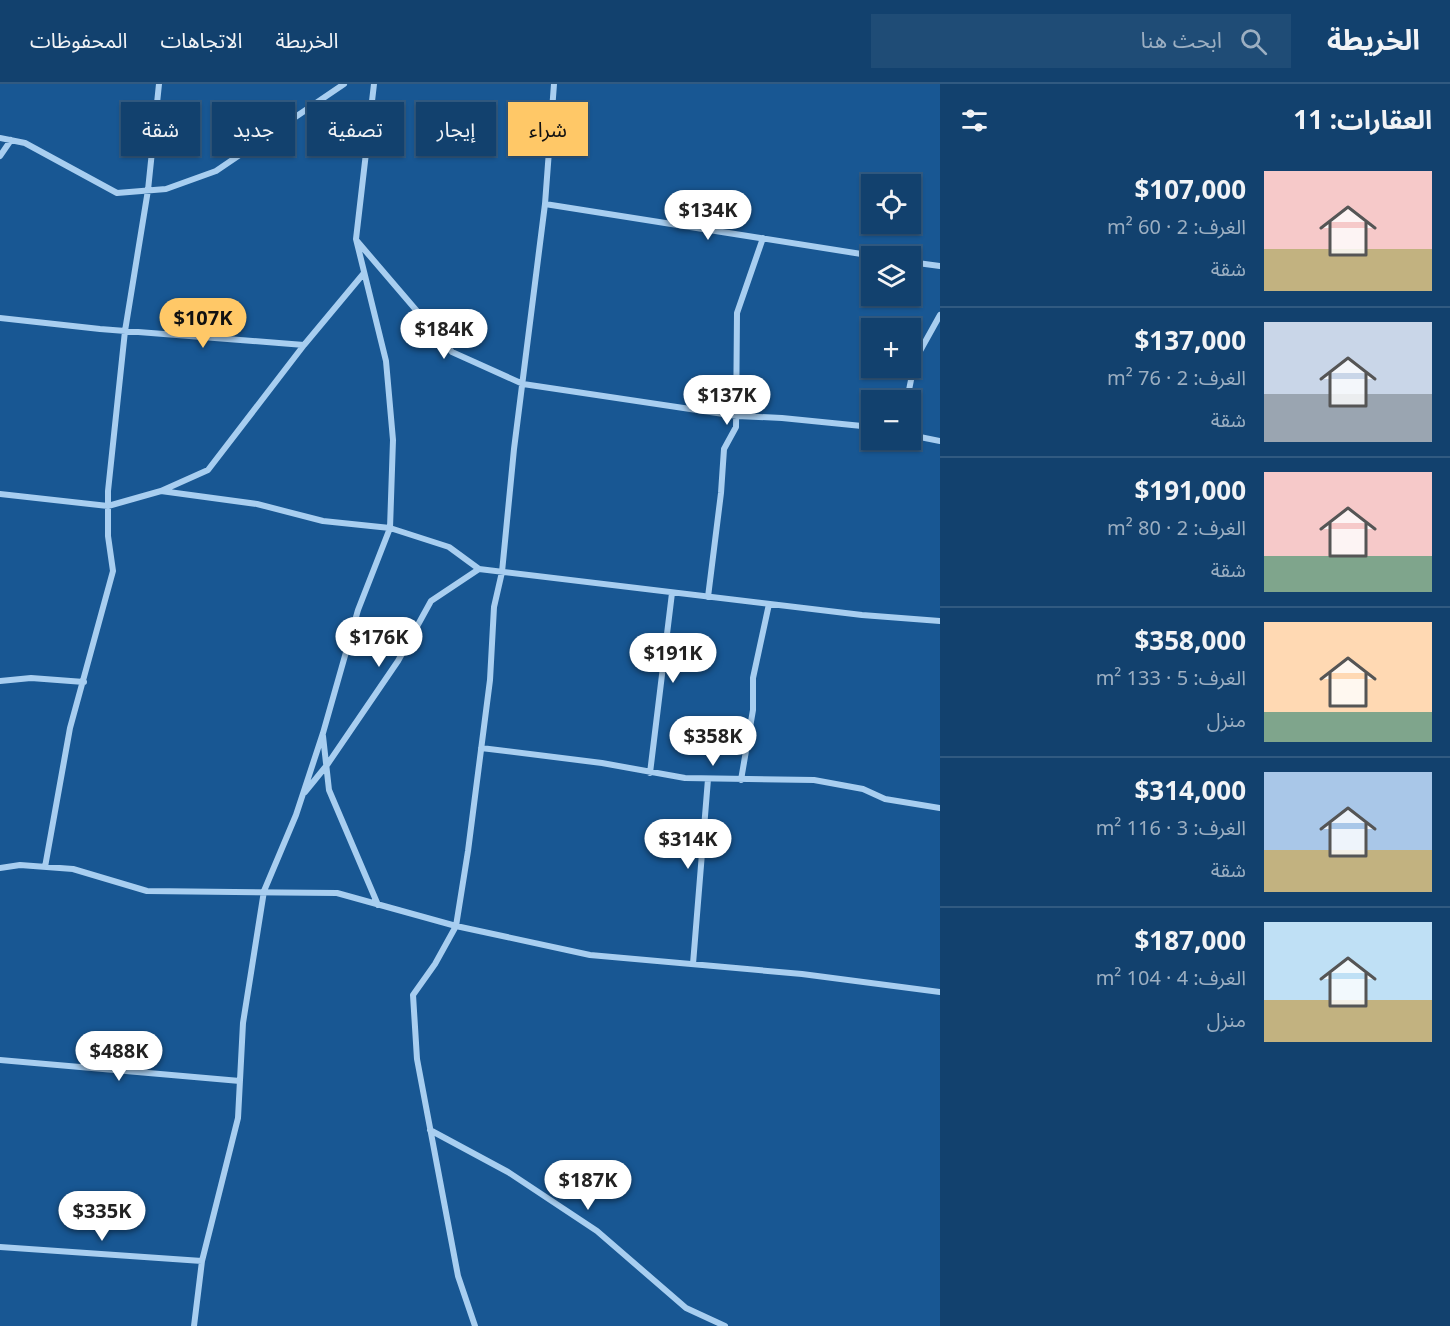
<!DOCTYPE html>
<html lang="ar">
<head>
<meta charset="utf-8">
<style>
	:root { --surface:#12416e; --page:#1f4c76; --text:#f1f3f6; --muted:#9cafc2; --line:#315a81; --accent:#ffc867 }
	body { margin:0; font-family:"Noto Sans","Noto Sans Arabic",sans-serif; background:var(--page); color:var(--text); direction:rtl; height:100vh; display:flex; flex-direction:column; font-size:22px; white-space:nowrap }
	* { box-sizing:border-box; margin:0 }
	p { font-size:20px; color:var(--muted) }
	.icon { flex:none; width:33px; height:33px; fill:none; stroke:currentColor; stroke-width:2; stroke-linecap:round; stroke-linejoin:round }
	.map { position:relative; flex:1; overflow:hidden; direction:ltr }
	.panel { display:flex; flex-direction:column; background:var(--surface); width:510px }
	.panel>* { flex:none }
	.guide { position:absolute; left:18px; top:18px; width:570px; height:54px; direction:rtl; display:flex; gap:12px }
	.buttons { position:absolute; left:861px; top:90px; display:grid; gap:12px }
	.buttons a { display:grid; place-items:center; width:60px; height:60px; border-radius:0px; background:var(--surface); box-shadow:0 2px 4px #0004,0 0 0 2px var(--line); font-size:30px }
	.price { position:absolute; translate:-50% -51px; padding:0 14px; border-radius:21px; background:#fff; color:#222; font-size:20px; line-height:39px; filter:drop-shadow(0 2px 3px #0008) }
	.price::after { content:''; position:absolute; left:50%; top:36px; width:18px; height:14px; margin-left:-9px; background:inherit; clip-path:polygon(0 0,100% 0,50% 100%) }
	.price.on { background:var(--accent); color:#111 }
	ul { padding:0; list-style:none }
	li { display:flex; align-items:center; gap:18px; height:150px; padding:0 18px }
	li+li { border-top:2px solid var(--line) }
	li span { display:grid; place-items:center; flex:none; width:168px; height:120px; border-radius:0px; color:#555 }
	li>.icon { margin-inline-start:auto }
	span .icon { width:72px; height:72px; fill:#fffc; stroke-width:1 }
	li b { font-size:26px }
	h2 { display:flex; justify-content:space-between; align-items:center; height:72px; padding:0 18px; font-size:26px }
	.tag { padding:0 21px; border-radius:0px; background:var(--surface); box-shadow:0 2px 4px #0004,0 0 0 2px var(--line); font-size:21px; line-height:54px }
	.tag.on { background:var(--accent); color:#111 }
	header { display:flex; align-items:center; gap:36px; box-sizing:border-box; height:84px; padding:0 30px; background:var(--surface); border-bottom:2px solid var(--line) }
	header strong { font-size:28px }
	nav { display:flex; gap:33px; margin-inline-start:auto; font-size:21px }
	.search { width:420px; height:54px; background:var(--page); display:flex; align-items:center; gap:15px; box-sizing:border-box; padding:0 21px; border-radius:0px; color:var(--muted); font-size:22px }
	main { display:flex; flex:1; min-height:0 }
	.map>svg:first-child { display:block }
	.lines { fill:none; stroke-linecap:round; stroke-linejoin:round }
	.street { stroke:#a8cef0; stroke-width:6 }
</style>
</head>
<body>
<header>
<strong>الخريطة</strong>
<div class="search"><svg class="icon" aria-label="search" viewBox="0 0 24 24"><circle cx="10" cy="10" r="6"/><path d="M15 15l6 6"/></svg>ابحث هنا</div>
<nav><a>الخريطة</a><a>الاتجاهات</a><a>المحفوظات</a></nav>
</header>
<main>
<section class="panel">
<h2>العقارات: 11<svg class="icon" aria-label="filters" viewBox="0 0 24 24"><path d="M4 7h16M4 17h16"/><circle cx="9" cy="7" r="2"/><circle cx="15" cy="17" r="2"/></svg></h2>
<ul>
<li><span style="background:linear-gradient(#f6c9c9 65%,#c2b280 0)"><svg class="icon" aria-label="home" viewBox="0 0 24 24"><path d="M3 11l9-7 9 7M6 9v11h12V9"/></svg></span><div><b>$107,000</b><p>الغرف: 2 · 60 m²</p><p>شقة</p></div></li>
<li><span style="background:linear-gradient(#c9d6e8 60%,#9aa5b1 0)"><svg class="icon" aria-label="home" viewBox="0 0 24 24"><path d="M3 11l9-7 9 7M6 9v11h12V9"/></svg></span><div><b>$137,000</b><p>الغرف: 2 · 76 m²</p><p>شقة</p></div></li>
<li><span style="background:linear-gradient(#f6c9c9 70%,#7fa58c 0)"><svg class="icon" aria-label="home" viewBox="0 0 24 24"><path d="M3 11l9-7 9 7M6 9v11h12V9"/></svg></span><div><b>$191,000</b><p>الغرف: 2 · 80 m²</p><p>شقة</p></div></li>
<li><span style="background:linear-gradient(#ffd9b3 75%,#7fa58c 0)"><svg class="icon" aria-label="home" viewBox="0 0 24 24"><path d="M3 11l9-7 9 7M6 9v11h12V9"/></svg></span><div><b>$358,000</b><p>الغرف: 5 · 133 m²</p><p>منزل</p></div></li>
<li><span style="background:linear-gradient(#a9c7e8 65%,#c2b280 0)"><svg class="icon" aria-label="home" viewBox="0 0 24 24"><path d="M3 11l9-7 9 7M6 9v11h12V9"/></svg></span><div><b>$314,000</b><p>الغرف: 3 · 116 m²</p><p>شقة</p></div></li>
<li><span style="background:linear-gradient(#bfe0f5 65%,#c2b280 0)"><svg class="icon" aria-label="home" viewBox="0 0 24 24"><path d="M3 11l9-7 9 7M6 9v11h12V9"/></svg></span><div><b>$187,000</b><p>الغرف: 4 · 104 m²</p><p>منزل</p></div></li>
</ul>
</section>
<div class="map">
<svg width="940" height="1242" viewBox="0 0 940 1242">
	<rect width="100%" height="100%" fill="#185793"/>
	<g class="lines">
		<path class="street" d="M0,54L25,59L117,109L166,105L216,87L344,0
			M0,72L11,56
			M545,120L874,172
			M357,157L452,268L523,300L737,332L782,334L872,343
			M910,178L940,182
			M0,234L100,245L304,261L364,189
			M907,316L915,276L940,231
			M910,351L940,357
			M161,407L208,386L304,261
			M0,410L108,422L161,407L257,420L323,437L390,444L449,463L479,485L862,531L940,537
			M708,513L721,409L724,365L736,343L737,229L763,154
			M0,597L31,594L84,598
			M323,652L329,706L378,821
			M481,664L602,679L685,694L814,696L863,705L885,715L940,724
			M650,689L672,509
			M741,696L753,626V594L769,520
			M305,708L327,681L398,577L431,517L479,485
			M45,783L70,644L113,487L108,452V407L125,247L148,106L159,0
			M0,784L20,781L73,785L147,807L337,809L456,842L590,871L802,890L940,908
			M693,880L708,695
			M0,976L240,997
			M430,1046L508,1088L597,1147L686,1224L725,1242
			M0,1163L202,1177
			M194,1242L202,1177L238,1034L243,939L264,807L296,731L323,649L358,526L390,444L393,356L386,277L356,155L374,0
			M475,1242L458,1192L417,975L413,911L435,880L456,842L468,767L490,596L494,523L502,488L514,365L545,120L554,0"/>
	</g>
</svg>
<div class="buttons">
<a><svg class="icon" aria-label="locate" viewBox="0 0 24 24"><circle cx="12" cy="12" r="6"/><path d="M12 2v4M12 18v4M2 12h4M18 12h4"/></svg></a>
<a><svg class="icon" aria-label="layers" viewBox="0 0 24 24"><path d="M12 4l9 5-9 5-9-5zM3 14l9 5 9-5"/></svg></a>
<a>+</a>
<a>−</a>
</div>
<b class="price" style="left:708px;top:157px">$134K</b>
<b class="price on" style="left:203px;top:265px">$107K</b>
<b class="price" style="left:444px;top:276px">$184K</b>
<b class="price" style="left:727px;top:342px">$137K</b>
<b class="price" style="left:379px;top:584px">$176K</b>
<b class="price" style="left:673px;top:600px">$191K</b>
<b class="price" style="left:713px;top:683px">$358K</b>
<b class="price" style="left:688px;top:786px">$314K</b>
<b class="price" style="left:119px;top:998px">$488K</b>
<b class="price" style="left:588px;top:1127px">$187K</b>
<b class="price" style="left:102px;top:1158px">$335K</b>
<div class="guide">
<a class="tag on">شراء</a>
<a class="tag">إيجار</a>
<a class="tag">تصفية</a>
<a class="tag">جديد</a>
<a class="tag">شقة</a>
</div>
</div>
</main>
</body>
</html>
